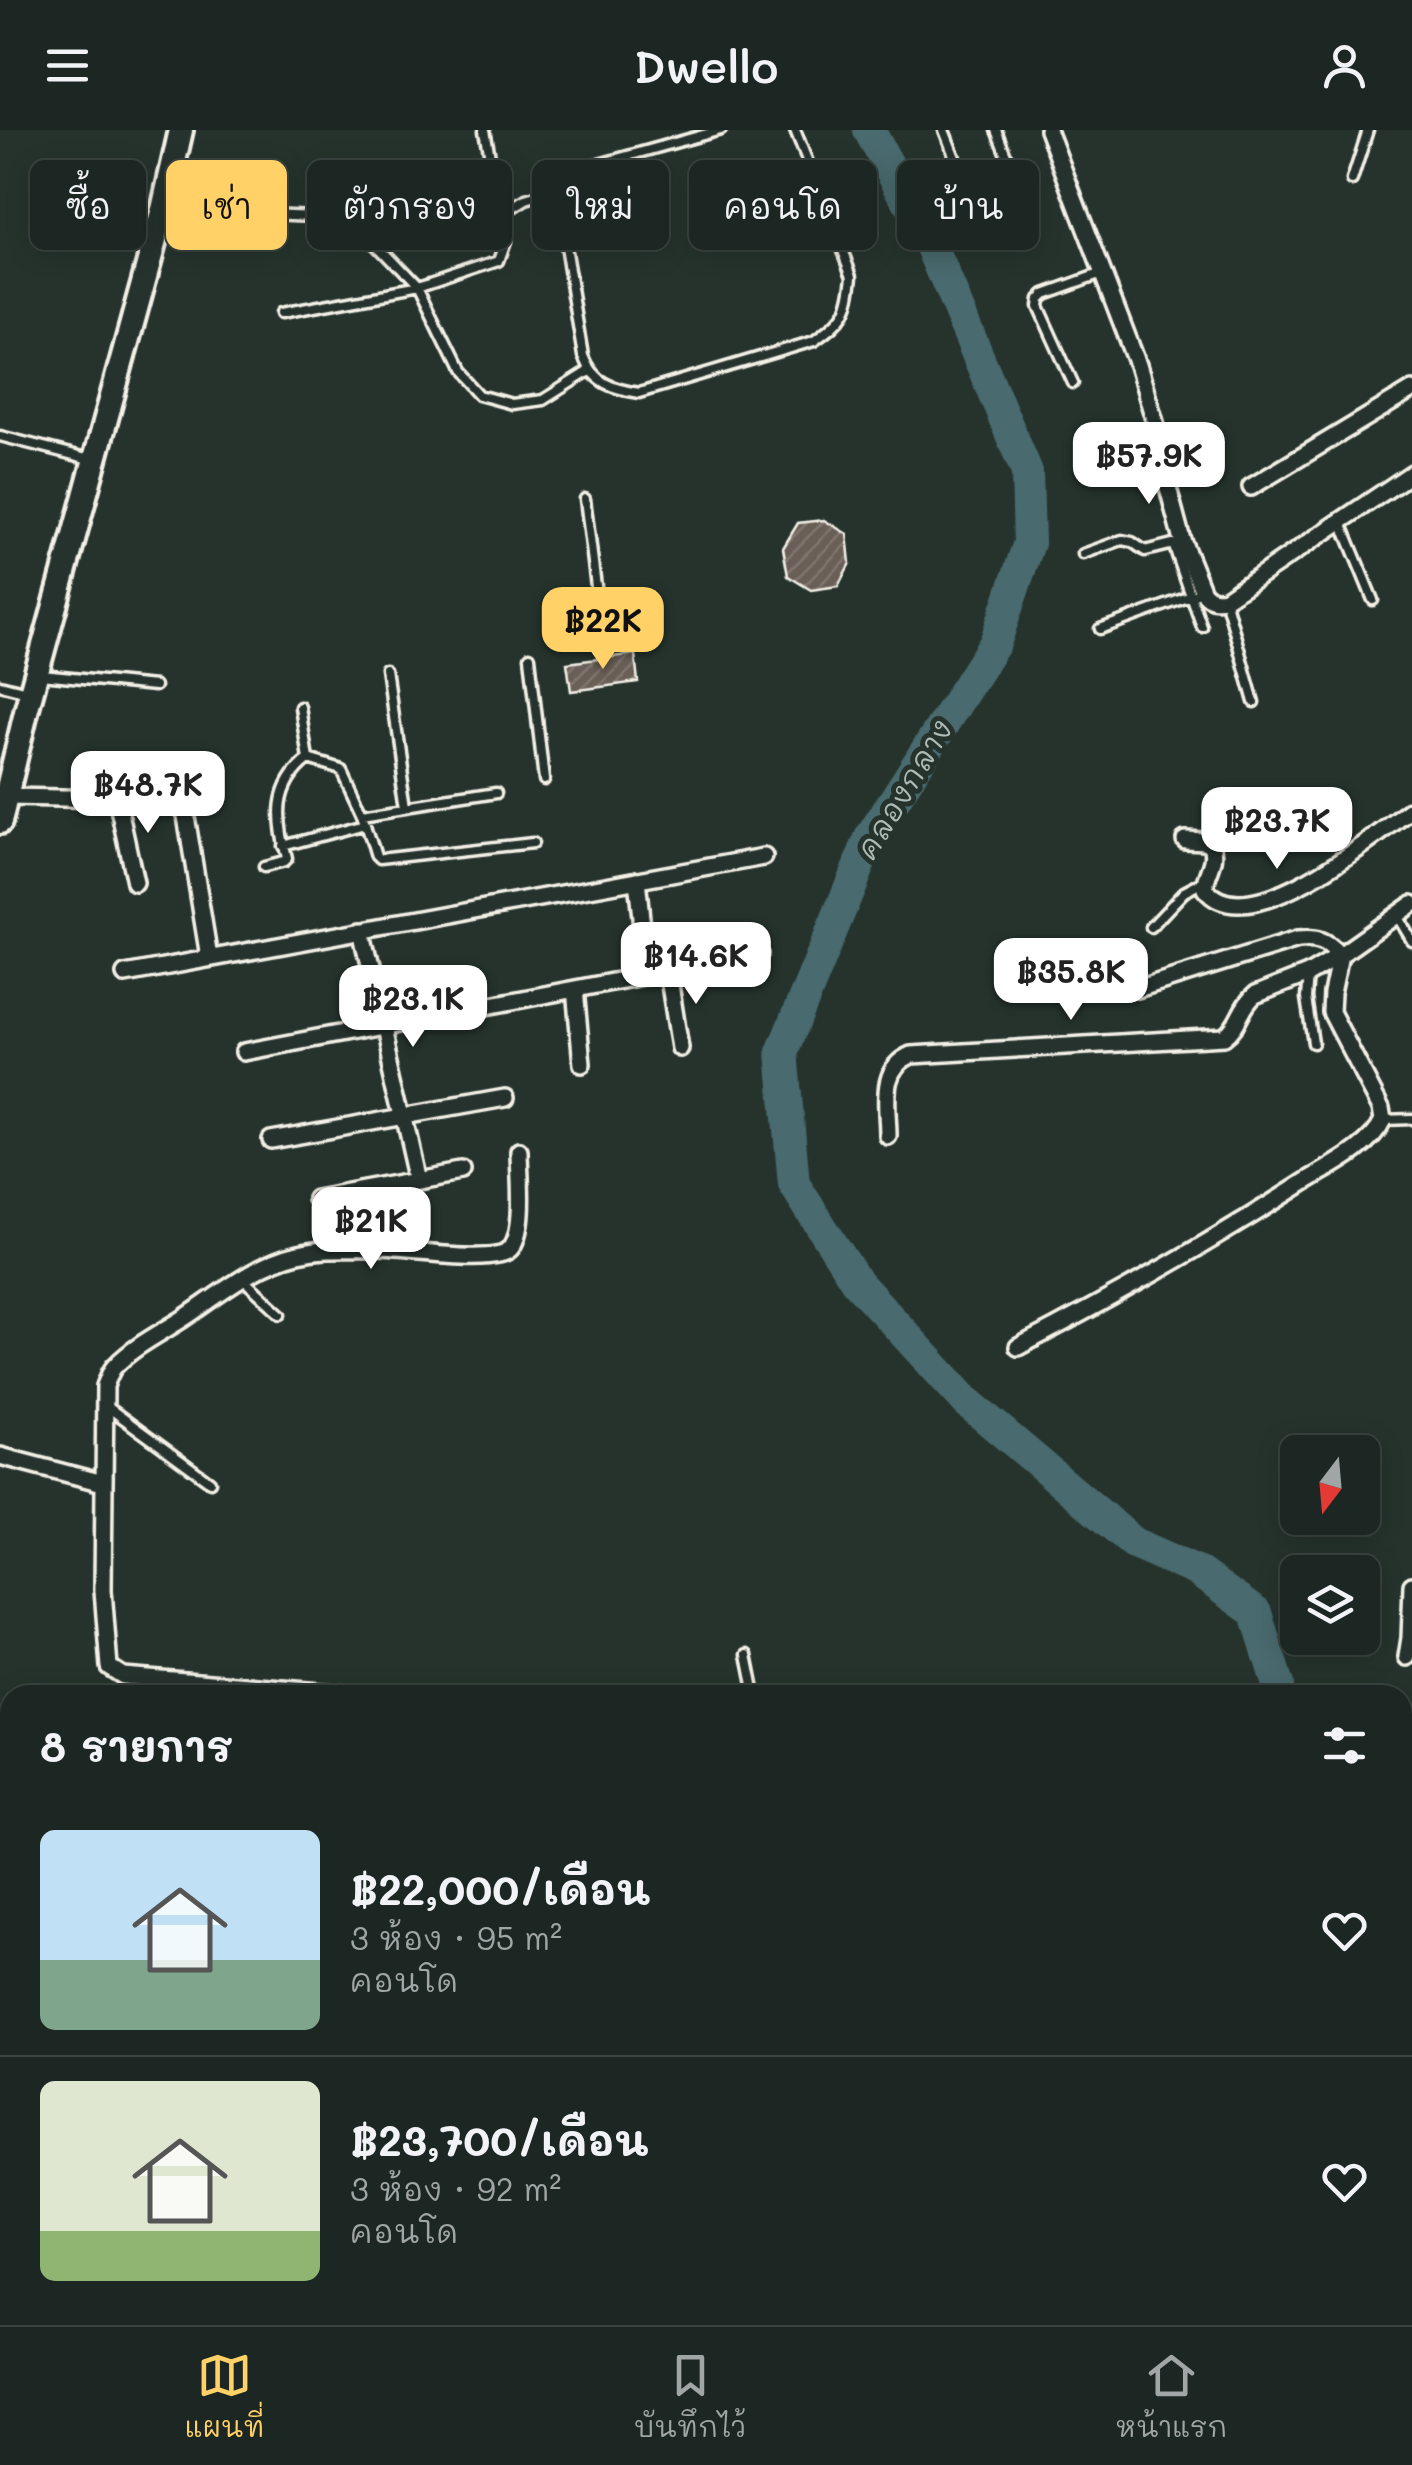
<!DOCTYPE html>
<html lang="th">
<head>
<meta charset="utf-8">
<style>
	:root { --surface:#1c2622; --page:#252e2a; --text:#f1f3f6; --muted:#a0a5a5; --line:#3a4340; --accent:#ffd166 }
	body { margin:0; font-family:Mali,"Playpen Sans Thai",sans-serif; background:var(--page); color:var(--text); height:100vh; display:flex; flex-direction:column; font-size:38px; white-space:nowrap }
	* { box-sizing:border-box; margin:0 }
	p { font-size:32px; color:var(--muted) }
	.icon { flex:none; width:55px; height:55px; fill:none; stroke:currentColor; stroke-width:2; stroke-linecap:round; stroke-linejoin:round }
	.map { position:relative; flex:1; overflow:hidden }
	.panel { position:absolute; left:0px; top:1555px; width:1412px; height:640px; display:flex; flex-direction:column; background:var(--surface); border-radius:30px 30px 0 0; box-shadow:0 5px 25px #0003,0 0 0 2px var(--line) }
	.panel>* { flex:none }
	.banner { position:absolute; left:30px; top:30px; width:1352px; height:90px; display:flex; gap:20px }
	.needle { width:65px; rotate:196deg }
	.buttons { position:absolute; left:1280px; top:1305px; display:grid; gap:20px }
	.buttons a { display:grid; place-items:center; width:100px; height:100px; border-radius:15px; background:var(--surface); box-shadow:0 5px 25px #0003,0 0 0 2px var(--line); font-size:50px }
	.price { position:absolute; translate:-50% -85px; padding:0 22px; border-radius:20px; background:#fff; color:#222; font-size:32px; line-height:65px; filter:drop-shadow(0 2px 5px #0008) }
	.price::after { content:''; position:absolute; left:50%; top:60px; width:30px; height:22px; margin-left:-15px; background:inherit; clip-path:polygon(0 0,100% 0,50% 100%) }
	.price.active { background:var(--accent); color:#111 }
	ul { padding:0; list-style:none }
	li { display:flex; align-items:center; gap:30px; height:250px; padding:0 40px }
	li+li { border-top:2px solid var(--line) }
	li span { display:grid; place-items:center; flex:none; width:280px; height:200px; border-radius:15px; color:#555 }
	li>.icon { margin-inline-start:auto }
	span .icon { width:120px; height:120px; fill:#fffc; stroke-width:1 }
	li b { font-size:42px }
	h2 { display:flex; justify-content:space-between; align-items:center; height:120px; padding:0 40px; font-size:42px }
	.tag { padding:0 35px; border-radius:15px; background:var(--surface); box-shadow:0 5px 25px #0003,0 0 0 2px var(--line); font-size:35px; line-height:90px }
	.tag.active { background:var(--accent); color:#111 }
	header { display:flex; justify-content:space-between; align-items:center; height:130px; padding:0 40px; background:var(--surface); font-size:45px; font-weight:600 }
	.menu { display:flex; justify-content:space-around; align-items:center; height:140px; border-top:2px solid var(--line); background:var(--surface); font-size:28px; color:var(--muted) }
	.menu a { display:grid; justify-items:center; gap:5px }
	.menu .active { color:var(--accent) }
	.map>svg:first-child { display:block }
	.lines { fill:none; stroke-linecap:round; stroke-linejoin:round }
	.river { stroke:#486b6e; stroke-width:32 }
	.building { fill:url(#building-hatch); stroke:#f4f1e8; stroke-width:2.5 }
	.lane-casing { stroke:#f4f1e8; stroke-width:15 }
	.street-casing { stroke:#f4f1e8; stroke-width:22 }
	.secondary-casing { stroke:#f4f1e8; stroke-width:30 }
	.lane { stroke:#26332d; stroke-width:8 }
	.street { stroke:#26332d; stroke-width:15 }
	.secondary { stroke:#26332d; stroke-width:22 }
	.labels { text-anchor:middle; stroke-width:10; stroke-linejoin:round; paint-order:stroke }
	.water-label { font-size:30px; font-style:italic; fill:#afbbb7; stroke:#26332d }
</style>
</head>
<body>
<header><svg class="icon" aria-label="menu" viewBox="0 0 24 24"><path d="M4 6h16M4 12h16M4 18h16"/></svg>Dwello<svg class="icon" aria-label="person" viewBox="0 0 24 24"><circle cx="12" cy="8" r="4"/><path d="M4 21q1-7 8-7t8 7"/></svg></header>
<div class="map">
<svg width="1412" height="2195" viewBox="0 0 1412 2195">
	<defs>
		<pattern id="building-hatch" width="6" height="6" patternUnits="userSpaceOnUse" patternTransform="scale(2.5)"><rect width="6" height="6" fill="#6b5f57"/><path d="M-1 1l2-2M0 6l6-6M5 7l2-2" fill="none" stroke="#81766f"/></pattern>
	</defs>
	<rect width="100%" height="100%" fill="#26332d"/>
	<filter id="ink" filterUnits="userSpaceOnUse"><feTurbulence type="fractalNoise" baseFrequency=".01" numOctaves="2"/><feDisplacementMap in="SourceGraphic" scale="20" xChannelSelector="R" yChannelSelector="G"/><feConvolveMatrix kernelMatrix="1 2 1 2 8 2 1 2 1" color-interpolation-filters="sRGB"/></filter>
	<g filter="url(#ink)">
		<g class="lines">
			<path class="river" d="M869,0L929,110L1027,342L1029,413L995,513L870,708L782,922L794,1054L856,1151L967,1272L1134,1413L1197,1441L1256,1483L1278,1555V1565
				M936,2195L948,2185"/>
		</g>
		<path class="building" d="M824,390L847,404L850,433L838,456L811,460L788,446L783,418L798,393Z
			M635,524L638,552L571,561L567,533Z"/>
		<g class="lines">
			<g class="lane-casing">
				<path id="lane" d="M721,0L570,42L561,49L556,61L583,226C593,253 613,259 639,263L814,211C845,189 849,182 853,145L795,0
					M944,0L963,48L971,50L1006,35L1008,30L996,0
					M1352,50L1368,0
					M167,80L316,86L345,94L369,108L417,158L458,242L479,265L512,274L543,270L589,241
					M502,85L526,70L556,61
					M281,183L417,158L499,131L506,111L485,0
					M1073,253L1038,176L1039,169L1044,164L1102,143
					M0,306L90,329
					M585,369L604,520
					M1341,392L1373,470
					M1083,424L1122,410L1132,412L1145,421L1173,414L1191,466L1203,462
					M1225,469L1254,572
					M1100,499L1191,466L1202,497
					M530,527L544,650
					M41,545L155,556
					M388,545L407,676
					M0,555L27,562
					M300,577L308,629L341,639L362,684L375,727L378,730L533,713
					M362,684L496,663
					M283,716L365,694
					M264,737L284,732L287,729C277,689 273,656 308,629
					M1396,784L1412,811
					M1151,797L1184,762L1205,751
					M1308,844L1306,868L1313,913
					M1383,990L1412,989
					M244,1150L281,1184
					M105,1275L210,1352
					M747,1525L755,1565"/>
			</g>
			<g class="street-casing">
				<path id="street" d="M1048,0L1138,235L1157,299L1159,324L1182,410L1203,462C1210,470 1215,471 1225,469L1412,343
					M1251,357L1412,260
					M6,667L171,670L182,672L186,686L209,827
					M117,669L135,753
					M1185,710L1205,711L1212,715C1218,732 1206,743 1205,759C1248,813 1374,706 1412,679
					M637,750L647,845
					M362,800L419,1050
					M668,842L680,918
					M125,844L764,727
					M575,859L582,934
					M244,922L759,824
					M888,1006C888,976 878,939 911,925L1224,907C1240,896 1240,877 1255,865L1308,844L1340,825C1326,810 1318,807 1298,809L1137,859
					M271,1010L505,968
					M316,1069L463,1042
					M1018,1217C1114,1167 1208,1114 1300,1055C1326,1038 1370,1019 1383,990L1381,978L1331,882L1332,863L1340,825L1412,774
					M0,1326L103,1353
					M1407,1527L1410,1508L1412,1455
					M358,1565L123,1546L109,1537L103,1460L105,1256C108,1249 110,1241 115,1236C134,1216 161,1203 184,1188C220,1164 255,1134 298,1124C322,1118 350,1120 374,1120C400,1119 496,1135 510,1119C526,1101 519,1045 519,1021
					M252,2185V2195"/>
			</g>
			<g class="secondary-casing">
				<path id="secondary" d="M0,692L27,578L163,80L181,0"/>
			</g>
			<use href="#lane" class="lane"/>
			<use href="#street" class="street"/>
			<use href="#secondary" class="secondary"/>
		</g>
	</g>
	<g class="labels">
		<g class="water-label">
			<text transform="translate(905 660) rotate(-59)" y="10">คลองกลาง</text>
		</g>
	</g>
</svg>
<div class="buttons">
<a><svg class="needle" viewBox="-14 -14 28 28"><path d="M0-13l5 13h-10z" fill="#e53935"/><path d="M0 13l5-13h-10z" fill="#a0a5a5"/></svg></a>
<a><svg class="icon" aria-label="layers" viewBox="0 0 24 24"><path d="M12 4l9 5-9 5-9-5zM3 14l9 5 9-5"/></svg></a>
</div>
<b class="price" style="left:1149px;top:377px">฿57.9K</b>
<b class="price active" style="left:603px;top:542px">฿22K</b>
<b class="price" style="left:148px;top:706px">฿48.7K</b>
<b class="price" style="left:1277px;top:742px">฿23.7K</b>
<b class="price" style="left:696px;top:877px">฿14.6K</b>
<b class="price" style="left:1071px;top:893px">฿35.8K</b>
<b class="price" style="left:413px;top:920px">฿23.1K</b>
<b class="price" style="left:371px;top:1142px">฿21K</b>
<div class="banner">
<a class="tag">ซื้อ</a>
<a class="tag active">เช่า</a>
<a class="tag">ตัวกรอง</a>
<a class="tag">ใหม่</a>
<a class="tag">คอนโด</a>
<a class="tag">บ้าน</a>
</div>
<section class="panel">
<h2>8 รายการ<svg class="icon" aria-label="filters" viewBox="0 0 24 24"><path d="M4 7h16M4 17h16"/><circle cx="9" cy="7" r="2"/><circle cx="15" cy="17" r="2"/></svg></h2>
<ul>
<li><span style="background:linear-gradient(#bfe0f5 65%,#7fa58c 0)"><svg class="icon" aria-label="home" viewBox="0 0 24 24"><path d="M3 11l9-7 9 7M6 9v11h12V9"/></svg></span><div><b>฿22,000/เดือน</b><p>3 ห้อง · 95 m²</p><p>คอนโด</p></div><svg class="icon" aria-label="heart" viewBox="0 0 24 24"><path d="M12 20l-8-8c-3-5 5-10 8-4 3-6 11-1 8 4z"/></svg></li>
<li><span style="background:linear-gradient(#dfe7d0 75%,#8fb573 0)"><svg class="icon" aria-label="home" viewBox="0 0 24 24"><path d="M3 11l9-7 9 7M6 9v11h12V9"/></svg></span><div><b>฿23,700/เดือน</b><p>3 ห้อง · 92 m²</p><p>คอนโด</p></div><svg class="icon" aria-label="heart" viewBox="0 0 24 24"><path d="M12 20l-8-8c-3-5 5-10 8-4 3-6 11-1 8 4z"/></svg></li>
</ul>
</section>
</div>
<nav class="menu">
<a class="active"><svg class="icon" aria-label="map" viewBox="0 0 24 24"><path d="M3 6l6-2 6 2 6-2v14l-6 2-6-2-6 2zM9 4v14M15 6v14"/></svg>แผนที่</a>
<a><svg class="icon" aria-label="saved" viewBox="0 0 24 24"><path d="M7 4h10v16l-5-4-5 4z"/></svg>บันทึกไว้</a>
<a><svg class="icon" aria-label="home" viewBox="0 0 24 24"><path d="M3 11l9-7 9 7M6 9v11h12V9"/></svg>หน้าแรก</a>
</nav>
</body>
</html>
